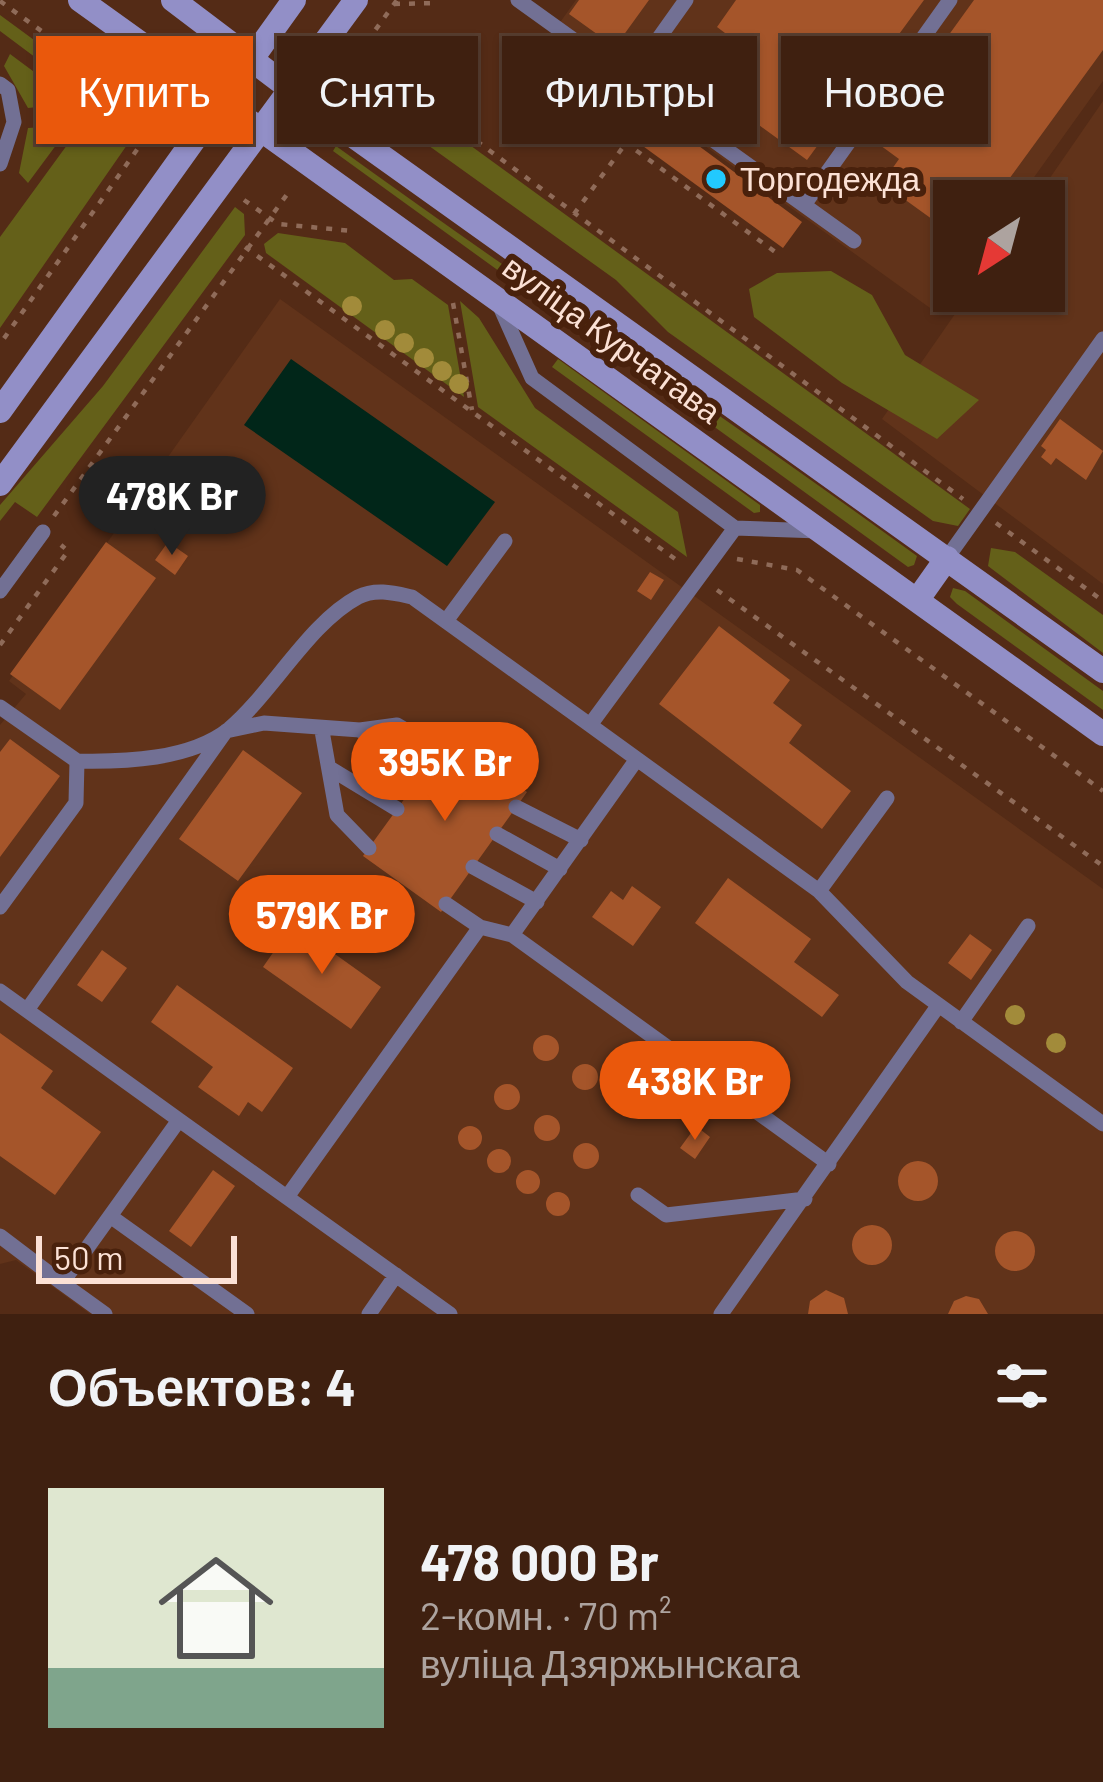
<!DOCTYPE html>
<html lang="ru">
<head>
<meta charset="utf-8">
<style>
	:root { --surface:#3f2010; --page:#4a2d1e; --text:#f1f3f6; --muted:#ada39f; --line:#583e30; --accent:#ea580c }
	body { margin:0; font-family:Barlow,sans-serif; background:var(--page); color:var(--text); height:100vh; display:flex; flex-direction:column; font-size:45px; white-space:nowrap }
	* { box-sizing:border-box; margin:0 }
	p { font-size:39px; color:var(--muted) }
	.icon { flex:none; width:66px; height:66px; fill:none; stroke:currentColor; stroke-width:2; stroke-linecap:round; stroke-linejoin:round }
	.map { position:relative; height:1314px; overflow:hidden }
	.drawer { display:flex; flex-direction:column; background:var(--surface); flex:1 }
	.drawer>* { flex:none }
	.guide { position:absolute; left:36px; top:36px; width:1032px; height:108px; display:flex; gap:24px }
	.needle { width:78px; rotate:216deg }
	.buttons { position:absolute; left:933px; top:180px; display:grid; gap:24px }
	.buttons a { display:grid; place-items:center; width:132px; height:132px; border-radius:0px; background:var(--surface); box-shadow:0 3px 9px #0004,0 0 0 3px var(--line); font-size:60px }
	.scale { position:absolute; left:36px; bottom:30px; width:201px; box-sizing:border-box; padding-left:12px; border:6px solid #fce1d5; border-top:0; font-size:33px; line-height:42px; white-space:nowrap; color:#fce1d5; -webkit-text-stroke:9px #49210c; paint-order:stroke }
	.price { position:absolute; translate:-50% -102px; padding:0 27px; border-radius:42px; background:var(--accent); color:#fff; font-size:39px; line-height:78px; filter:drop-shadow(0 3px 6px #0008) }
	.price::after { content:''; position:absolute; left:50%; top:72px; width:36px; height:27px; margin-left:-18px; background:inherit; clip-path:polygon(0 0,100% 0,50% 100%) }
	.price.current { background:#222; color:#fff }
	ul { padding:0; list-style:none }
	li { display:flex; align-items:center; gap:36px; height:300px; padding:0 48px }
	li+li { border-top:3px solid var(--line) }
	li span { display:grid; place-items:center; flex:none; width:336px; height:240px; border-radius:0px; color:#555 }
	li>.icon { margin-inline-start:auto }
	span .icon { width:144px; height:144px; fill:#fffc; stroke-width:1 }
	li b { font-size:51px }
	h2 { display:flex; justify-content:space-between; align-items:center; height:144px; padding:0 48px; font-size:51px }
	.pill { padding:0 42px; border-radius:0px; background:var(--surface); box-shadow:0 3px 9px #0004,0 0 0 3px var(--line); font-size:42px; line-height:108px }
	.pill.current { background:var(--accent); color:#fff }
	.map>svg:first-child { display:block }
	.built { fill:#61331a }
	.green { fill:#646019 }
	.water { fill:#012619 }
	.building { fill:#a5552a }
	.lines { fill:none; stroke-linecap:round; stroke-linejoin:round }
	.path { stroke:#8f6b59; stroke-width:4.5; stroke-dasharray:6 9; stroke-linecap:butt }
	.service { stroke:#727094; stroke-width:15 }
	.secondary { stroke:#928fc7; stroke-width:24 }
	.tree { fill:#a28b3a }
	.poi-dot { fill:#22c9fe; stroke:#49210c; stroke-width:4.5 }
	.labels { text-anchor:middle; stroke-width:12; stroke-linejoin:round; paint-order:stroke }
	.poi-label { font-size:33px; fill:#fce1d5; stroke:#49210c; text-anchor:start }
	.street-label { font-size:33px; fill:#fce1d5; stroke:#49210c }
</style>
</head>
<body>
<div class="map">
<svg width="1103" height="1314" viewBox="0 0 1103 1314">
	<rect width="100%" height="100%" fill="#542b16"/>
	<path class="built" d="M576,0H1103V81L1017,201H954V289L937,313L551,35Z
		M1103,101V584L882,419L971,291H1044V201H1034Z
		M280,299L1103,889V1314H90L16,1260L0,1264V725L26,694L9,681Z"/>
	<path class="green" d="M0,15L109,95L91,99L0,31Z
		M10,54L76,103L28,108L4,66Z
		M390,87L970,509L958,526L933,521L668,332L616,280L365,100Z
		M130,112L138,121L136,132L0,328V237L86,119Z
		M71,125L28,183L19,173L28,128Z
		M336,146C528,285 724,416 917,556L914,565L908,567L333,151Z
		M235,207L244,214L245,235L37,517L15,502L0,521V505L103,386Z
		M278,233L345,243L394,280L412,279L448,305L464,397L266,253L264,244Z
		M831,271L872,295L905,355L979,400L937,439L842,383L754,317L749,289L777,273Z
		M460,301L479,318L535,408L678,512L687,557L478,407Z
		M558,359L760,505V512L754,513L552,367Z
		M991,548L1015,552L1103,615V653L988,566Z
		M953,588L965,591L1103,691V710L957,604L950,597Z"/>
	<path class="water" d="M291,359L495,502L447,566L244,425Z"/>
	<path class="building" d="M579,0H649L615,47L569,14Z
		M736,0H924L807,160L705,86L737,42L717,27Z
		M974,0H1103V50L993,201H954V235L882,183L899,159L873,140Z
		M581,62L602,77L584,103L563,88Z
		M623,90L802,222L783,248L603,117Z
		M1060,419L1103,451L1086,480L1056,458L1051,465L1041,457L1046,450L1041,446Z
		M106,542L156,578L60,710L10,674Z
		M168,542L188,556L175,575L155,560Z
		M650,572L664,580L651,600L637,591Z
		M719,626L790,680L773,703L802,725L789,743L851,791L822,829L659,704Z
		M450,736L527,792L441,912L363,856Z
		M10,739L60,776L0,857V752Z
		M243,750L302,793L238,881L179,839Z
		M728,878L811,939L794,962L839,995L822,1017L695,923Z
		M632,886L661,907L633,946L592,917L611,891L623,900Z
		M293,924L381,987L351,1029L263,967Z
		M970,934L992,950L971,980L948,963Z
		M102,950L127,968L102,1002L77,985Z
		M177,985L293,1068L262,1112L248,1102L239,1116L198,1087L213,1067L151,1022Z
		M0,1033L53,1071L41,1088L101,1132L55,1195L0,1156Z
		M533 1048a13 13 0 1 1 26 0a13 13 0 1 1-26 0Z
		M572 1077a13 13 0 1 1 26 0a13 13 0 1 1-26 0Z
		M494 1097a13 13 0 1 1 26 0a13 13 0 1 1-26 0Z
		M534 1128a13 13 0 1 1 26 0a13 13 0 1 1-26 0Z
		M696,1126L710,1137L695,1159L680,1148Z
		M458 1138a12 12 0 1 1 24 0a12 12 0 1 1-24 0Z
		M573 1156a13 13 0 1 1 26 0a13 13 0 1 1-26 0Z
		M487 1161a12 12 0 1 1 24 0a12 12 0 1 1-24 0Z
		M898 1181a20 20 0 1 1 40 0a20 20 0 1 1-40 0Z
		M213,1170L235,1186L191,1247L169,1231Z
		M516 1182a12 12 0 1 1 24 0a12 12 0 1 1-24 0Z
		M546 1204a12 12 0 1 1 24 0a12 12 0 1 1-24 0Z
		M852 1245a20 20 0 1 1 40 0a20 20 0 1 1-40 0Z
		M995 1251a20 20 0 1 1 40 0a20 20 0 1 1-40 0Z
		M826,1290L844,1298L848,1314H808L810,1301Z
		M966,1296L979,1299L988,1314H948L954,1301Z"/>
	<g class="lines">
		<path class="path" d="M0,1L142,104L148,134L0,344
			M394,4L438,3
			M350,48L380,70L359,98
			M358,54L397,0
			M380,70L963,499
			M555,84L626,143L778,254
			M35,119L142,104
			M244,200L278,224L353,231
			M574,214L626,143
			M245,247L682,564
			M453,303L472,410
			M54,516L288,193
			M996,523L1103,601
			M737,559L797,570L1103,791
			M717,590L1103,866
			M0,645L68,551L61,545"/>
		<path class="service" d="M518,0L854,241
			M629,80L686,0
			M0,84L8,90L14,122L0,164
			M804,205L950,0
			M498,302L532,378L735,528L819,531
			M735,528L590,725L819,891L907,982L1103,1124
			M947,558L1103,339
			M0,591L43,532
			M446,621L505,541
			M0,707L77,761L76,803L0,907
			M360,730L397,725L439,750
			M322,731L337,815L369,848
			M77,761C124,762 190,760 229,729C272,693 309,623 358,597C376,588 394,593 412,597L590,725
			M331,769L397,809
			M516,807L581,840
			M497,834L560,869
			M473,867L537,902
			M819,891L887,798
			M446,904L480,927L512,935L637,759
			M512,935L829,1164
			M0,991L179,1120L62,1283L105,1314
			M27,1010L226,731L264,723L360,730L420,777
			M961,1022L1028,926
			M179,1120L450,1314
			M638,1195L666,1215L805,1199
			M287,1197L480,927
			M110,1216L247,1314
			M0,1236L62,1283
			M369,1314L396,1275
			M721,1314L938,1006"/>
		<path class="secondary" d="M80,0L1103,734
			M173,0L338,125L1103,671
			M0,411L294,0
			M0,484L356,0
			M918,599L947,558"/>
	</g>
	<g class="tree">
		<circle cx="352" cy="306" r="10"/>
		<circle cx="385" cy="330" r="10"/>
		<circle cx="404" cy="343" r="10"/>
		<circle cx="424" cy="358" r="10"/>
		<circle cx="442" cy="371" r="10"/>
		<circle cx="459" cy="384" r="10"/>
		<circle cx="1015" cy="1015" r="10"/>
		<circle cx="1056" cy="1043" r="10"/>
	</g>
	<circle class="poi-dot" cx="716" cy="179" r="12"/>
	<g class="labels">
		<g class="poi-label">
			<text x="740" y="191">Торгодежда</text>
		</g>
		<g class="street-label">
			<text transform="translate(612 339) rotate(36)" y="12">вуліца Курчатава</text>
		</g>
	</g>
</svg>
<div class="buttons">
<a><svg class="needle" viewBox="-14 -14 28 28"><path d="M0-13l5 13h-10z" fill="#e53935"/><path d="M0 13l5-13h-10z" fill="#ada39f"/></svg></a>
</div>
<div class="scale">50 m</div>
<b class="price current" style="left:172px;top:558px">478K Br</b>
<b class="price" style="left:445px;top:824px">395K Br</b>
<b class="price" style="left:322px;top:977px">579K Br</b>
<b class="price" style="left:695px;top:1143px">438K Br</b>
<div class="guide">
<a class="pill current">Купить</a>
<a class="pill">Снять</a>
<a class="pill">Фильтры</a>
<a class="pill">Новое</a>
</div>
</div>
<section class="drawer">
<h2>Объектов: 4<svg class="icon" aria-label="filters" viewBox="0 0 24 24"><path d="M4 7h16M4 17h16"/><circle cx="9" cy="7" r="2"/><circle cx="15" cy="17" r="2"/></svg></h2>
<ul>
<li><span style="background:linear-gradient(#dfe7d0 75%,#7fa58c 0)"><svg class="icon" aria-label="home" viewBox="0 0 24 24"><path d="M3 11l9-7 9 7M6 9v11h12V9"/></svg></span><div><b>478 000 Br</b><p>2-комн. · 70 m²</p><p>вуліца Дзяржынскага</p></div></li>
</ul>
</section>
</body>
</html>
